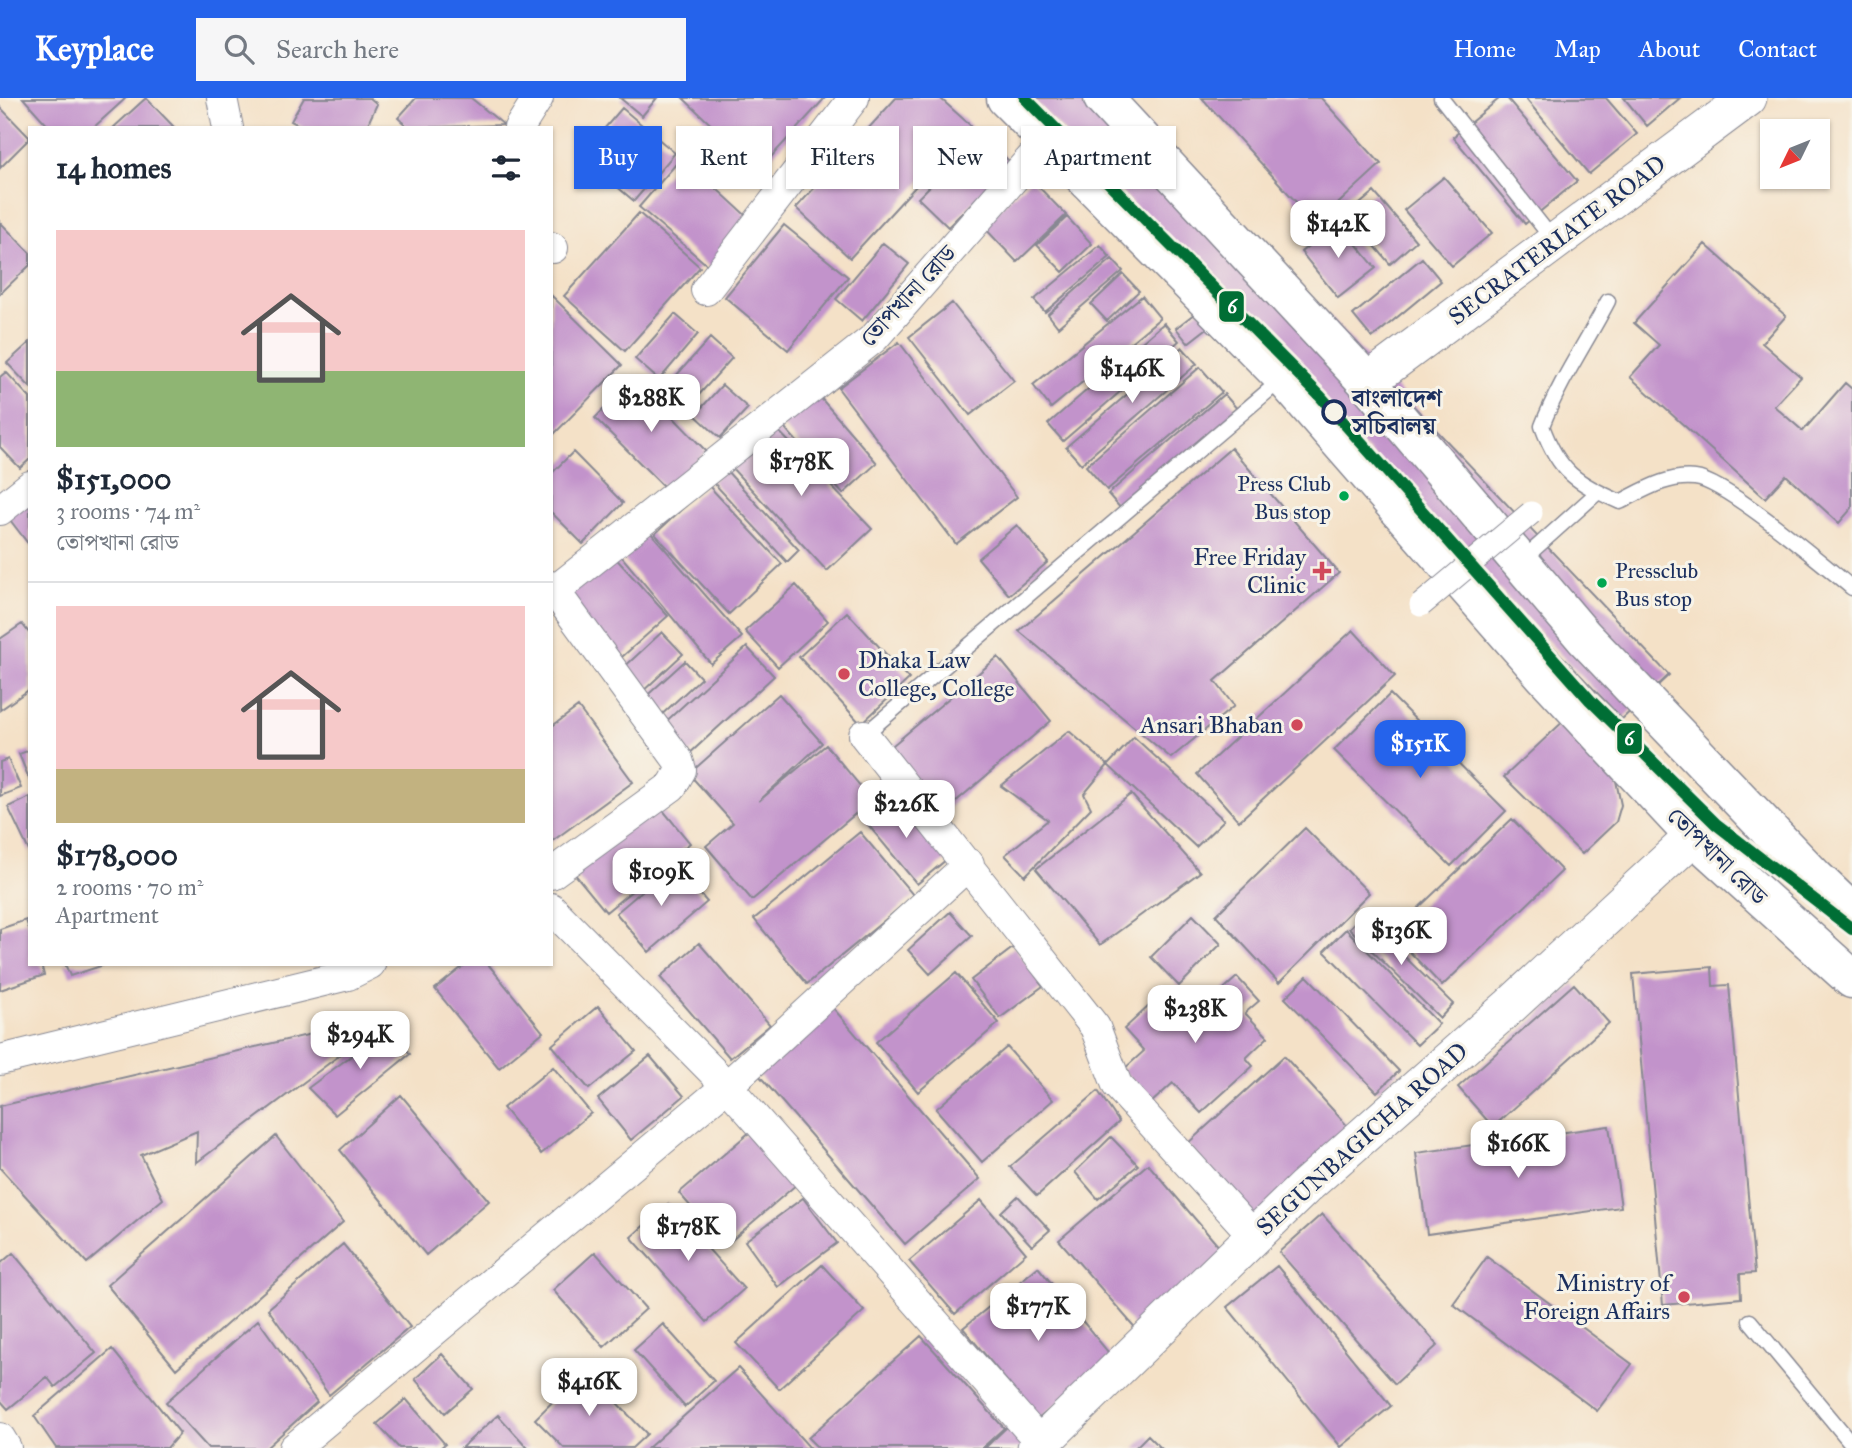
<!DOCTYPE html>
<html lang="en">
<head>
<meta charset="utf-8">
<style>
	:root { --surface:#fff; --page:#f6f6f7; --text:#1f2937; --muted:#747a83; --line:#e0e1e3; --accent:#2563eb }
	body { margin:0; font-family:"IM FELL Great Primer","Noto Serif Bengali",serif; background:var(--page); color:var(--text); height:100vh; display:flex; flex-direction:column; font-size:26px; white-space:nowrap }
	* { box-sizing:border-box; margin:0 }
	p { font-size:23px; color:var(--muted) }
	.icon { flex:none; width:38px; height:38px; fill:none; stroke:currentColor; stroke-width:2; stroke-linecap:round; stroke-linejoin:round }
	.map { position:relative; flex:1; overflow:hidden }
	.side { position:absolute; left:28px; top:28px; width:525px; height:840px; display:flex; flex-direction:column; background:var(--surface); border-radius:0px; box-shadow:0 2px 5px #0004 }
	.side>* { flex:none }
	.top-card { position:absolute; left:574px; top:28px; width:665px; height:63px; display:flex; gap:14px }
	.needle { width:46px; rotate:227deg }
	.fabs { position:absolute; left:1760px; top:21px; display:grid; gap:14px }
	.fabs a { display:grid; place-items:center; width:70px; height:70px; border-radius:0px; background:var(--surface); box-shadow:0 2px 5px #0004; font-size:35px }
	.price { position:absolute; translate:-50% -60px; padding:0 16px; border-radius:14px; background:#fff; color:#222; font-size:23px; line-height:46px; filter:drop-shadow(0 2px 4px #0008) }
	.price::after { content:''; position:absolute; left:50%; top:42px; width:21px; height:16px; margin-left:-10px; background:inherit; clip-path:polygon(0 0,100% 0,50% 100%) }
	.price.selected { background:var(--accent); color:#fff }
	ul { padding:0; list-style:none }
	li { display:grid; align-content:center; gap:14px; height:371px; padding:0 28px }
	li+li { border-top:2px solid var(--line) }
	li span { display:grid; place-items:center; height:217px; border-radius:0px; color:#555 }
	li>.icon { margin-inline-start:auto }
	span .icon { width:126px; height:126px; fill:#fffc; stroke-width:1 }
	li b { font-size:30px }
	h2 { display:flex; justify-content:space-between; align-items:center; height:84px; padding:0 28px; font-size:30px }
	.tag { padding:0 24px; border-radius:0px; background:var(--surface); box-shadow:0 2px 5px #0004; font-size:24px; line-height:63px }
	.tag.selected { background:var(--accent); color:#fff }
	header { display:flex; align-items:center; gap:42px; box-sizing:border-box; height:98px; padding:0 35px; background:var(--accent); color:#fff }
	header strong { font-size:33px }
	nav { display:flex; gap:38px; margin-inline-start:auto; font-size:24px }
	.search { width:490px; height:63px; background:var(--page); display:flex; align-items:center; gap:18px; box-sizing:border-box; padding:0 24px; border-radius:0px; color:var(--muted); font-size:26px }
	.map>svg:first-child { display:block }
	.building { fill:#c293cb }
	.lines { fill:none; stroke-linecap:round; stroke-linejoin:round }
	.service-casing { stroke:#888892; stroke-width:17 }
	.minor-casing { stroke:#888892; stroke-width:32 }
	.tertiary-casing { stroke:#888892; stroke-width:39 }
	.trunk-casing { stroke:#888892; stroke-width:41 }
	.service { stroke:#fff; stroke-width:14 }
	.minor { stroke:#fff; stroke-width:30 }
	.tertiary { stroke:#fff; stroke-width:37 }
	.trunk { stroke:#fff; stroke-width:38 }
	.pedestrian-bridge-casing { stroke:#888892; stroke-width:25; stroke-linecap:butt }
	.pedestrian-bridge { stroke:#fff; stroke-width:23 }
	.metro-1-casing { stroke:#f7f3e8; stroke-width:18 }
	.metro-1 { stroke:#006e34; stroke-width:12 }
	.stop-dot { fill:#f7f3e8; stroke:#1b2f5e; stroke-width:3.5 }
	.bus-dot { fill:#00a651; stroke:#f7f3e8; stroke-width:2.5 }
	.poi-dot { fill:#d1495b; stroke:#f7f3e8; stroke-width:2.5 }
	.labels { text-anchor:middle; stroke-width:6; stroke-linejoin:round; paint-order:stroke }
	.bus-label { font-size:22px; fill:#1b2f5e; stroke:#f7f3e8; text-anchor:end }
	.street-label { font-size:24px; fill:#1b2f5e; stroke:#f7f3e8 }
	.stop-label { font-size:24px; font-weight:bold; fill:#1b2f5e; stroke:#f7f3e8; text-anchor:start }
	.poi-label { font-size:24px; fill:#1b2f5e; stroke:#f7f3e8; text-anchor:end }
	.line-badge { stroke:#f7f3e8; stroke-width:2.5 }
	.badge-label { font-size:19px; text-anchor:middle; font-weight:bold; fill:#fff }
</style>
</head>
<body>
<header>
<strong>Keyplace</strong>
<div class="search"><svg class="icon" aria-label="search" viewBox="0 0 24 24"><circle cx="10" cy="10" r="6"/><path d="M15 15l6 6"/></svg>Search here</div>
<nav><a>Home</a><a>Map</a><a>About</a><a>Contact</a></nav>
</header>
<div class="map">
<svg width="1852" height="1350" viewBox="0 0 1852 1350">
	<rect width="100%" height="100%" fill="#f7f3e8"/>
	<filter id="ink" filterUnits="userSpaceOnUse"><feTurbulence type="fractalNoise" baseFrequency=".0143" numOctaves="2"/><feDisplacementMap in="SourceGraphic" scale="14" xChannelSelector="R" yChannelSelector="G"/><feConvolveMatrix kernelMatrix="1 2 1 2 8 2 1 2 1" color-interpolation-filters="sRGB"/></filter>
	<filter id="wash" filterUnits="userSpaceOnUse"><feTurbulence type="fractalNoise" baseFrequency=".00686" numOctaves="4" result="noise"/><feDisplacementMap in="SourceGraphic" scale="28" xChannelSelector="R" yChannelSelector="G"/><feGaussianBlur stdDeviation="1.57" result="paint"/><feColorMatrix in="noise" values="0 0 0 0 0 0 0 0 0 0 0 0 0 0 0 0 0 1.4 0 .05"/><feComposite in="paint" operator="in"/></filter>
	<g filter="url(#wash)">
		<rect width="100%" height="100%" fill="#f4e1c7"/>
		<g id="blocks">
			<path class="building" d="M23,0H126L93,30H50Z
				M146,0L175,30H113Z
				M304,0H370L377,6L366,30H304L291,23Z
				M416,0H471L504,27L409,30L398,20Z
				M620,0H657L642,18Z
				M683,0H825L759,72Z
				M896,0H940L971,28L850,160L796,110Z
				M1032,0H1121L1669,577L1622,621Z
				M1202,0H1321L1381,66L1316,126Z
				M1500,0H1507L1577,83L1525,126L1453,39Z
				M1525,0H1606L1637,36L1589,76Z
				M1624,0H1680L1647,28Z
				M0,9L30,40L0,70Z
				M622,10L675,55L634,103L581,58Z
				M982,36L1011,65L948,129L918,100Z
				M682,59L753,124L713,172L639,109Z
				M1444,79L1492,135L1452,168L1404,112Z
				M1031,81L1066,117L1017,164L982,127Z
				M1374,94L1416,143L1390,166L1348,116Z
				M639,115L700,169L625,253L564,198Z
				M1067,119L1092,146L1063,174L1037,147Z
				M0,124L30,155V167L0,196Z
				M1338,124L1376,170L1338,200L1301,154Z
				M784,127L848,179L788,252L725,199Z
				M883,145L909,166L862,223L836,201Z
				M1705,146L1786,218L1762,245L1801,279L1774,308L1803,333L1845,285L1852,291V410L1839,425L1786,377L1765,400L1630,279L1659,247L1634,225Z
				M1100,147L1110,159L1045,214L1034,202Z
				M1422,160L1441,183L1372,240L1353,217Z
				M1112,161L1123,173L1058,229L1048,216Z
				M1123,176L1139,193L1107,223L1091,206Z
				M551,197L622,267L551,339Z
				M1142,198L1160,220L1051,310L1033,287Z
				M952,205L1014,283L970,317L909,239Z
				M1199,212L1215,224L1188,245L1176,230Z
				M675,216L698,236L659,282L635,261Z
				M1164,225L1179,243L1063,343L1048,326Z
				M710,240L732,260L688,309L666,289Z
				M30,244V289L7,265Z
				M899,244L1017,399L956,446L838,290Z
				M1182,249L1197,266L1081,366L1066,349Z
				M1200,269L1222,294L1107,392L1086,368Z
				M6,274L30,300V361L20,370L0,349V279Z
				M635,280L706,353L667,392L595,320Z
				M722,287L748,310L720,340L695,317Z
				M812,290L877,365L843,396L777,321Z
				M1224,296L1239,313L1123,413L1108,396Z
				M773,327L872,431L827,473L730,368Z
				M1231,350L1339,475L1215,583L1234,608L1171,660L1019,533Z
				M573,354L623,405L583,446L551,414V376Z
				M725,371L799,452L787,464L712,383Z
				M708,387L782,466L729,516L655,436Z
				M30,395V448L4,414Z
				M1017,427L1048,464L1009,497L978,460Z
				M650,434L742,539L711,566L621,458Z
				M611,455L668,518L614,566L558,503Z
				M796,487L828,523L778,569L745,533Z
				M847,514L909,581L861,626L799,559Z
				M22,526L30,536V591L0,612V541Z
				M1353,532L1395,578L1239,723L1197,676Z
				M662,534L683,556L641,595L620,573Z
				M747,549L774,578L688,657L661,628Z
				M998,559L1051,623L941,716L887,652Z
				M685,563L701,580L657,621L640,604Z
				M779,596L822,645L759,703L826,647L872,702L752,802L706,748L733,725L689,676Z
				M1390,596L1506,713L1451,768L1334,652Z
				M578,609L633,684L551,744V629Z
				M1568,619L1614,673L1621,707L1616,724L1582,756L1504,679Z
				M1069,633L1108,667L1084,696L1091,710L1025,778L1005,757L1048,722L1001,688Z
				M1134,639L1224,722L1196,749L1108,667Z
				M30,652V683L19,656Z
				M8,661L21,690L0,698V664Z
				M1131,696L1200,774L1100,847L1036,771Z
				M894,697L947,761L917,786L865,723Z
				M30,699V755L8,709Z
				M657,705L690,745L606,814L573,774Z
				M1512,721L1562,773L1442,888L1392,835Z
				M1305,730L1369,795L1279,885L1216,817Z
				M860,734L914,798L807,886L754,821Z
				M674,766L707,804L649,854L616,815Z
				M950,814L972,838L930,876L908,852Z
				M1193,817L1221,846L1179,888L1151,859Z
				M1362,817L1453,906L1440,920L1349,830Z
				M26,822L30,834V866H41L44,877L0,892V831Z
				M1346,831L1439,926L1417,947L1324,853Z
				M699,845L770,927L730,960L660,879Z
				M1014,849L1043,888L1000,920L971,882Z
				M65,866H104V867L70,878Z
				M466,866H488L543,934L499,970L435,891Z
				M1712,869L1713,888L1729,887L1755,1175L1740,1176L1741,1200L1663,1207L1633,876Z
				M956,875L999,925L918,994L876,944Z
				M1307,878L1399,973L1377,994L1285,900Z
				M1237,879L1259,903L1245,915L1268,939L1246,960L1253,968L1201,1015L1173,985L1152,1004L1123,972L1144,953L1124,931L1162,896L1173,909L1189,896L1202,911Z
				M1574,886L1609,925L1493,1029L1458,989Z
				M598,908L636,953L589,991L552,947Z
				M833,910L980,1081L905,1146L758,976Z
				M342,929L344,954L196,1065L197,1033L141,1057L163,1101L87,1165L0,1070V1008Z
				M390,929L410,956L335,1017L308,990Z
				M1007,949L1053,1002L982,1064L936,1011Z
				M650,958L684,998L631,1042L598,1001Z
				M1284,958L1351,1032L1254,1121L1187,1046Z
				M553,969L591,1015L541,1056L503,1010Z
				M1098,993L1119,1024L1037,1098L1010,1069Z
				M401,997L489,1103L426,1157L340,1052Z
				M1609,1028L1621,1109L1427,1136L1416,1055Z
				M751,1033L797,1086L725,1148L679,1095Z
				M276,1038L343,1124L176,1271L107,1187Z
				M1111,1039L1138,1067L1098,1101L1075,1074Z
				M1148,1066L1226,1157L1138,1233L1059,1142Z
				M1018,1098L1050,1132L1032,1148L1001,1114Z
				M803,1100L837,1145L778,1189L745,1143Z
				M981,1102L1026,1155L955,1216L909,1163Z
				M668,1106L744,1191L707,1224L631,1139Z
				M1322,1116L1438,1247L1395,1286L1279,1154Z
				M343,1146L410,1229L329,1297L268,1211Z
				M595,1154L646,1211L604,1249L553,1192Z
				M13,1155L96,1255L55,1289L47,1279L8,1311L0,1302V1166Z
				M1487,1159L1632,1266L1597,1313L1453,1206Z
				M822,1167L864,1213L779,1291L736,1245Z
				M1277,1168L1391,1308L1341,1349L1227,1209Z
				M1038,1169L1113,1260L1038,1321L963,1230Z
				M258,1222L317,1304L266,1350H208L166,1304Z
				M663,1226L714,1283L685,1309L634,1252Z
				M921,1238L1004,1330L982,1350H818L808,1340Z
				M112,1251L180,1335L167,1350H56L34,1318Z
				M442,1256L473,1291L445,1315L415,1281Z
				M738,1270L810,1350H648Z
				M585,1272L647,1336L632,1350H564L535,1321Z
				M406,1301L445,1346L440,1350H399L377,1326Z
				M498,1317L528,1350H461Z
				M1009,1327L1025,1350H985Z
				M1148,1337L1161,1350H1135Z"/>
		</g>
	</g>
	<g filter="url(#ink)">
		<use href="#blocks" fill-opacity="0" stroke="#888892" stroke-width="2"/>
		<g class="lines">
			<g class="service-casing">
				<path id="service" d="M1441,0L1554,143
					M1608,203C1586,245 1559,284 1542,328C1559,375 1576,384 1620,404C1644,392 1667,377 1695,380C1726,383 1824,467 1852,490
					M1520,464L1598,394
					M864,637L1282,281
					M1750,1223L1852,1346"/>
			</g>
			<g class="minor-casing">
				<path id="minor" d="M222,0L228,30
					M519,30L538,0
					M551,149L553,150
					M706,192L854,0
					M0,412L30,388
					M551,488L678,662L681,672L672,688L551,776
					M553,494L874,240L1048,41
					M864,637L1095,929L1117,987L1254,1138
					M551,810L727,988L1041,1345
					M0,962L348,877L370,866
					M0,1340L6,1350
					M294,1350L727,988L969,766"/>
			</g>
			<g class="tertiary-casing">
				<path id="tertiary" d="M1367,284L1748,0
					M1036,1350L1305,1089L1510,908L1694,738"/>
			</g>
			<g class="trunk-casing">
				<path id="trunk" d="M1006,0L1284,280L1543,576L1694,738L1852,881
					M1103,0L1367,284L1584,539L1814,779L1852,815"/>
			</g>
			<use href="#service" class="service"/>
			<use href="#minor" class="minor"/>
			<use href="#tertiary" class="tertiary"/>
			<use href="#trunk" class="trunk"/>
			<g class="pedestrian-bridge-casing">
				<path id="pedestrian-bridge" d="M1421,507L1531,415"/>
			</g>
			<use href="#pedestrian-bridge" class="pedestrian-bridge"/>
			<g class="metro-1-casing">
				<path id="metro-1" d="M1025,0L1320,298L1590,602L1716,726L1852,831"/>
			</g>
			<use href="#metro-1" class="metro-1"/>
		</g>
	</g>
	<circle class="stop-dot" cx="1334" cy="314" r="11"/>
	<g class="bus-dot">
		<circle cx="1344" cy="398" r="6"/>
		<circle cx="1602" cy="485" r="6"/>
	</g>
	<g class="poi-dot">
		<path d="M1318.5 462.5h7v7h7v7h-7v7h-7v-7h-7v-7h7z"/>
		<circle cx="844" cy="576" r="7"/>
		<circle cx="1297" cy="627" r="7"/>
		<circle cx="1684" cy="1199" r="7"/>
	</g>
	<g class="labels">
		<g class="bus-label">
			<text x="1331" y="393">Press Club<tspan x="1331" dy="28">Bus stop</tspan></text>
			<text x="1615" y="480" text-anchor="start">Pressclub<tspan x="1615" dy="28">Bus stop</tspan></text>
		</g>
		<g class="street-label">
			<text transform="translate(1557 142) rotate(-37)" y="8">SECRATERIATE ROAD</text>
			<text transform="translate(908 198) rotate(-47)" y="8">তোপখানা রোড</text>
			<text transform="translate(1717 758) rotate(44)" y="8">তোপখানা রোড</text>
			<text transform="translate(1362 1041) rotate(-42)" y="8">SEGUNBAGICHA ROAD</text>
		</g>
		<g class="stop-label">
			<text x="1352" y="308">বাংলাদেশ<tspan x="1352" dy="28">সচিবালয়</tspan></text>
		</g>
		<g class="poi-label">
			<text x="1306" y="467">Free Friday<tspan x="1306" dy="28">Clinic</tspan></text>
			<text x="858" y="570" text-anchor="start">Dhaka Law<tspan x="858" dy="28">College, College</tspan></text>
			<text x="1283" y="635">Ansari Bhaban</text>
			<text x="1670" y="1193">Ministry of<tspan x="1670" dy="28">Foreign Affairs</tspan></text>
		</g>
	</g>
	<g class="line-badge">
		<rect x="1218" y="192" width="27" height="33" rx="7" fill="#006e34"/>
		<rect x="1616" y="624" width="27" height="33" rx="7" fill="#006e34"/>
	</g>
	<g class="badge-label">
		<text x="1232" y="215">6</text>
		<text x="1629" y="647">6</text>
	</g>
</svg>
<div class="fabs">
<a><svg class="needle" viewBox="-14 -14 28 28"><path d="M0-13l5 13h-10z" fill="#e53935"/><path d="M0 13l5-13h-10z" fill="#747a83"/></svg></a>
</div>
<b class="price" style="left:1338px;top:162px">$142K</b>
<b class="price" style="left:1132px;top:307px">$146K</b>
<b class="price" style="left:651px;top:336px">$288K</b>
<b class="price" style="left:801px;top:400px">$178K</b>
<b class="price selected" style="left:1420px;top:682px">$151K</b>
<b class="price" style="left:906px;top:742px">$226K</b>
<b class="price" style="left:661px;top:810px">$109K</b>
<b class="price" style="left:1401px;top:869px">$136K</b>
<b class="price" style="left:1195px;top:947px">$238K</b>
<b class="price" style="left:360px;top:973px">$294K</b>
<b class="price" style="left:1518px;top:1082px">$166K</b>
<b class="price" style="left:688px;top:1165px">$178K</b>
<b class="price" style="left:1038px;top:1245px">$177K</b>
<b class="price" style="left:589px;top:1320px">$416K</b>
<div class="top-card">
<a class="tag selected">Buy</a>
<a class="tag">Rent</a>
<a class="tag">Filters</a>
<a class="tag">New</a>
<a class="tag">Apartment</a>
</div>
<section class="side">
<h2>14 homes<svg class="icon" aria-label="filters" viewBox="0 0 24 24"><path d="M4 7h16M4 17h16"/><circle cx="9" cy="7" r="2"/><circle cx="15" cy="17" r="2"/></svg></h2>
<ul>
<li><span style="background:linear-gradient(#f6c9c9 65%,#8fb573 0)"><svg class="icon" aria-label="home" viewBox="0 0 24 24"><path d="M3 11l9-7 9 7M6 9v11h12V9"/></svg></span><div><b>$151,000</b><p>3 rooms · 74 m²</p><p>তোপখানা রোড</p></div></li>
<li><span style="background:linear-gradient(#f6c9c9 75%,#c2b280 0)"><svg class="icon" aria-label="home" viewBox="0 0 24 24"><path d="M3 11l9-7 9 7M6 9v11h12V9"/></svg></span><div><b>$178,000</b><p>2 rooms · 70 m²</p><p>Apartment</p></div></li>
</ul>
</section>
</div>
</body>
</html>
